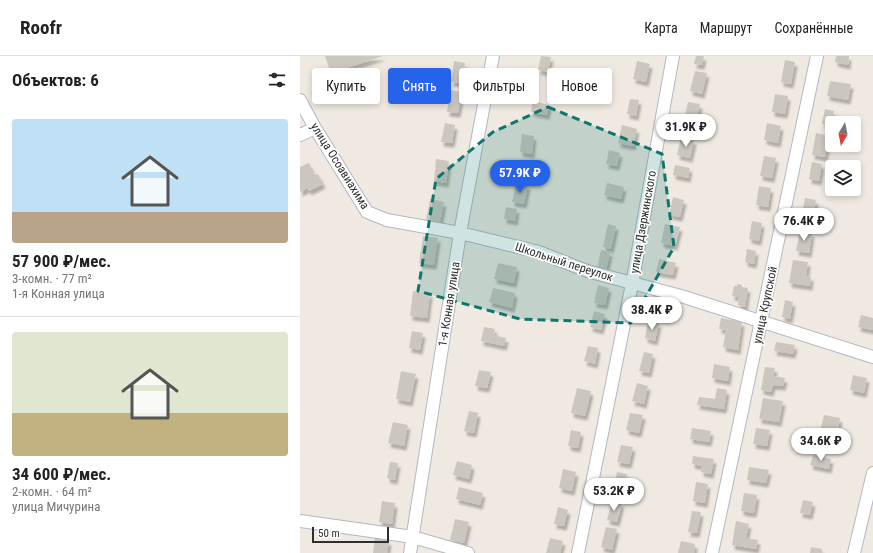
<!DOCTYPE html>
<html lang="ru">
<head>
<meta charset="utf-8">
<style>
	:root { --surface:#fff; --page:#f6f6f6; --text:#222; --muted:#767676; --line:#e0e0e0; --accent:#2563eb }
	body { margin:0; font-family:"Roboto Condensed",sans-serif; background:var(--page); color:var(--text); height:100vh; display:flex; flex-direction:column; font-size:15px; white-space:nowrap }
	* { box-sizing:border-box; margin:0 }
	p { font-size:13px; color:var(--muted) }
	.icon { flex:none; width:22px; height:22px; fill:none; stroke:currentColor; stroke-width:2; stroke-linecap:round; stroke-linejoin:round }
	.map { position:relative; flex:1; overflow:hidden }
	.sheet { display:flex; flex-direction:column; background:var(--surface); width:300px }
	.sheet>* { flex:none }
	.top-card { position:absolute; left:12px; top:12px; width:380px; height:36px; display:flex; gap:8px }
	.needle { width:26px; rotate:190deg }
	.buttons { position:absolute; left:525px; top:60px; display:grid; gap:8px }
	.buttons a { display:grid; place-items:center; width:36px; height:36px; border-radius:4px; background:var(--surface); box-shadow:0 2px 6px #0003; font-size:20px }
	.scale { position:absolute; left:12px; bottom:10px; width:77px; box-sizing:border-box; padding-left:4px; border:2px solid #2e2e2e; border-top:0; font-size:11px; line-height:14px; white-space:nowrap; color:#2e2e2e; -webkit-text-stroke:3px #fff; paint-order:stroke }
	.price { position:absolute; translate:-50% -34px; padding:0 9px; border-radius:14px; background:#fff; color:#222; font-size:13px; line-height:26px; filter:drop-shadow(0 1px 2px #0008) }
	.price::after { content:''; position:absolute; left:50%; top:24px; width:12px; height:9px; margin-left:-6px; background:inherit; clip-path:polygon(0 0,100% 0,50% 100%) }
	.price.selected { background:var(--accent); color:#fff }
	ul { padding:0; list-style:none }
	li { display:grid; align-content:center; gap:8px; height:212px; padding:0 12px }
	li+li { border-top:1px solid var(--line) }
	li span { display:grid; place-items:center; height:124px; border-radius:4px; color:#555 }
	li>.icon { margin-inline-start:auto }
	span .icon { width:72px; height:72px; fill:#fffc; stroke-width:1 }
	li b { font-size:17px }
	h2 { display:flex; justify-content:space-between; align-items:center; height:48px; padding:0 12px; font-size:17px }
	.pill { padding:0 14px; border-radius:4px; background:var(--surface); box-shadow:0 2px 6px #0003; font-size:14px; line-height:36px }
	.pill.selected { background:var(--accent); color:#fff }
	header { display:flex; align-items:center; gap:24px; box-sizing:border-box; height:56px; padding:0 20px; background:var(--surface); border-bottom:1px solid var(--line) }
	header strong { font-size:19px }
	nav { display:flex; gap:22px; margin-inline-start:auto; font-size:14px }
	main { display:flex; flex:1; min-height:0 }
	.map>svg:first-child { display:block }
	.building { fill:#cbc7bf; filter:url(#shadow) }
	.lines { fill:none; stroke-linecap:round; stroke-linejoin:round }
	.minor-casing { stroke:#b4b7c1; stroke-width:14 }
	.minor { stroke:#fff; stroke-width:12 }
	.marked { fill:#0f766e; fill-opacity:0.2; stroke:#0f766e; stroke-width:3; stroke-dasharray:8 5; stroke-linejoin:round }
	.labels { text-anchor:middle; stroke-width:3.5; stroke-linejoin:round; paint-order:stroke }
	.street-label { font-size:12px; fill:#2e2e2e; stroke:#fff }
</style>
</head>
<body>
<header>
<strong>Roofr</strong>
<nav><a>Карта</a><a>Маршрут</a><a>Сохранённые</a></nav>
</header>
<main>
<section class="sheet">
<h2>Объектов: 6<svg class="icon" aria-label="filters" viewBox="0 0 24 24"><path d="M4 7h16M4 17h16"/><circle cx="9" cy="7" r="2"/><circle cx="15" cy="17" r="2"/></svg></h2>
<ul>
<li><span style="background:linear-gradient(#bfe0f5 75%,#b9a48a 0)"><svg class="icon" aria-label="home" viewBox="0 0 24 24"><path d="M3 11l9-7 9 7M6 9v11h12V9"/></svg></span><div><b>57 900 ₽/мес.</b><p>3-комн. · 77 m²</p><p>1-я Конная улица</p></div></li>
<li><span style="background:linear-gradient(#dfe7d0 65%,#c2b280 0)"><svg class="icon" aria-label="home" viewBox="0 0 24 24"><path d="M3 11l9-7 9 7M6 9v11h12V9"/></svg></span><div><b>34 600 ₽/мес.</b><p>2-комн. · 64 m²</p><p>улица Мичурина</p></div></li>
</ul>
</section>
<div class="map">
<svg width="573" height="497" viewBox="0 0 573 497">
	<defs>
		<filter id="shadow"><feDropShadow dx="2.5" dy="4.5" stdDeviation="1" flood-color="#0004"/></filter>
	</defs>
	<rect width="100%" height="100%" fill="#efe9e1"/>
	<path class="building" d="M25,0H83L31,17Z
		M241,0L251,1L248,16L238,14Z
		M396,0H404L402,9L394,8Z
		M536,0H549L548,9L535,6Z
		M485,4L495,6L491,28L481,26Z
		M154,5L165,7L162,27L151,26Z
		M337,5L350,8L346,26L333,23Z
		M395,15L407,17L402,38L390,35Z
		M530,25L551,28L548,44L527,40Z
		M150,34L162,36L158,57L147,56Z
		M475,38L488,40L485,58L472,56Z
		M330,43L339,44L336,60L327,58Z
		M233,45L249,49L247,59L231,56Z
		M388,46L400,48L395,70L383,68Z
		M525,53L534,55L531,69L522,68Z
		M145,67L155,69L152,87L141,86Z
		M467,67L481,70L478,87L464,84Z
		M322,69L337,73L333,90L318,87Z
		M516,77L526,79L524,90L527,91L525,101L512,99Z
		M222,78L234,80L232,98L220,96Z
		M381,81L394,84L390,102L377,99Z
		M309,94L320,97L317,110L306,108Z
		M464,100L476,102L472,122L460,120Z
		M136,103L149,105L146,127L134,125Z
		M512,106L522,108L519,125L509,123Z
		M9,107L15,119L18,118L23,128L9,135L8,132L0,136V111Z
		M375,109L390,112L388,122L373,119Z
		M221,111L235,117L232,125L218,120Z
		M216,127L228,129L224,148L212,146Z
		M307,127L324,131L321,143L304,139Z
		M459,130L471,132L468,151L456,149Z
		M373,141L384,144L380,161L369,159Z
		M505,142L516,144L512,166L501,164Z
		M130,143L144,146L140,166L126,164Z
		M206,151L217,153L215,165L204,163Z
		M452,165L462,167L459,185L449,183Z
		M308,168L316,170L311,193L303,191Z
		M365,168L380,171L375,190L361,187Z
		M500,175L512,177L509,197L496,195Z
		M123,180L138,182L134,209L119,207Z
		M447,193L456,195L454,208L445,206Z
		M301,194L310,196L306,215L297,213Z
		M359,203L376,207L373,219L356,216Z
		M493,204L508,206L506,220L511,221L510,230L489,227Z
		M198,207L217,211L214,227L194,223Z
		M437,228L442,229V231L448,232L445,251L438,249L439,241L432,240L434,230H437Z
		M298,229L309,232L305,249L294,247Z
		M193,232L215,237L212,252L189,246Z
		M113,235L130,237L127,262L110,260Z
		M354,238L372,242L370,248L363,246L362,253L369,254L367,263L355,260L356,257L350,256Z
		M485,244L493,246L490,263L482,261Z
		M294,255L305,258L301,274L290,271Z
		M561,259L573,262V274L558,271Z
		M421,262L442,266L438,294L423,291L426,274L419,273Z
		M348,265L359,267L355,285L345,282Z
		M184,271L195,273L194,279L206,282L204,290L181,285Z
		M112,275L123,277L120,294L109,292Z
		M476,286L495,289L493,298L474,295Z
		M288,290L298,292L295,308L284,305Z
		M344,296L353,298L349,317L339,315Z
		M414,308L430,311L428,325L412,322Z
		M465,311L475,312L473,320L485,322L483,330L473,329L471,336L461,334Z
		M179,314L191,316L187,332L175,330Z
		M101,315L116,318L110,346L96,343Z
		M553,319L567,322L564,337L550,334Z
		M337,327L348,330L344,348L332,345Z
		M277,332L291,335L285,360L271,357Z
		M417,332L427,334L424,353L397,349L399,341L415,343Z
		M463,342L483,345L479,366L459,363Z
		M169,355L178,357L174,377L164,375Z
		M330,357L343,359L339,377L326,374Z
		M524,359L540,362L537,379L520,375Z
		M93,366L108,369L104,390L88,387Z
		M392,372L411,375L409,386L390,383Z
		M456,372L470,374L467,390L453,388Z
		M271,374L281,376L278,392L268,390Z
		M321,389L333,391L329,408L317,406Z
		M513,399L531,403L529,413L510,409Z
		M393,400L414,403L411,418L401,416L402,410L392,408Z
		M157,405L172,409L169,423L153,419Z
		M90,406L98,407L95,424L87,422Z
		M449,411L469,414L466,427L447,424Z
		M263,413L276,416L272,435L259,432Z
		M317,416L327,418L323,437L313,434Z
		M396,426L408,428L405,447L393,445Z
		M159,431L183,437L180,449L156,443Z
		M444,437L457,439L454,457L441,455Z
		M503,444L513,446L510,459L500,457Z
		M82,445L95,447L92,468L79,466Z
		M312,445L322,447L317,466L307,464Z
		M258,451L268,454L264,470L254,468Z
		M392,455L401,456L397,477L388,476Z
		M155,463L169,466L164,487L150,484Z
		M436,465L449,468L446,482L458,484L456,493L432,489Z
		M306,471L317,473L312,494L301,491Z
		M75,482L89,485L87,497H73Z
		M250,482L263,485L260,497H246Z
		M381,485L395,488L394,497H378Z
		M511,491L522,493V497H510Z"/>
	<g class="lines">
		<g class="minor-casing">
			<path id="minor" d="M0,44L15,72L67,156L87,164L160,177L239,196L287,215L381,240L573,301
				M0,79L15,72
				M0,465L113,481L168,497
				M110,497L160,177L193,0
				M278,497L332,228L373,0
				M412,497L517,0
				M554,497L573,417"/>
		</g>
		<use href="#minor" class="minor"/>
	</g>
	<path class="marked" d="M248,51L362,98L374,191L331,267L220,263L118,235L136,123L193,76Z"/>
	<g class="labels">
		<g class="street-label">
			<text transform="translate(40 110) rotate(58)" y="4">улица Осоавиахима</text>
			<text transform="translate(343 166) rotate(-80)" y="4">улица Дзержинского</text>
			<text transform="translate(264 206) rotate(18)" y="4">Школьный переулок</text>
			<text transform="translate(149 248) rotate(-81)" y="4">1-я Конная улица</text>
			<text transform="translate(465 249) rotate(-78)" y="4">улица Крупской</text>
		</g>
	</g>
</svg>
<div class="buttons">
<a><svg class="needle" viewBox="-14 -14 28 28"><path d="M0-13l5 13h-10z" fill="#e53935"/><path d="M0 13l5-13h-10z" fill="#767676"/></svg></a>
<a><svg class="icon" aria-label="layers" viewBox="0 0 24 24"><path d="M12 4l9 5-9 5-9-5zM3 14l9 5 9-5"/></svg></a>
</div>
<div class="scale">50 m</div>
<b class="price" style="left:386px;top:92px">31.9K ₽</b>
<b class="price selected" style="left:220px;top:138px">57.9K ₽</b>
<b class="price" style="left:504px;top:186px">76.4K ₽</b>
<b class="price" style="left:352px;top:275px">38.4K ₽</b>
<b class="price" style="left:521px;top:406px">34.6K ₽</b>
<b class="price" style="left:314px;top:456px">53.2K ₽</b>
<div class="top-card">
<a class="pill">Купить</a>
<a class="pill selected">Снять</a>
<a class="pill">Фильтры</a>
<a class="pill">Новое</a>
</div>
</div>
</main>
</body>
</html>
